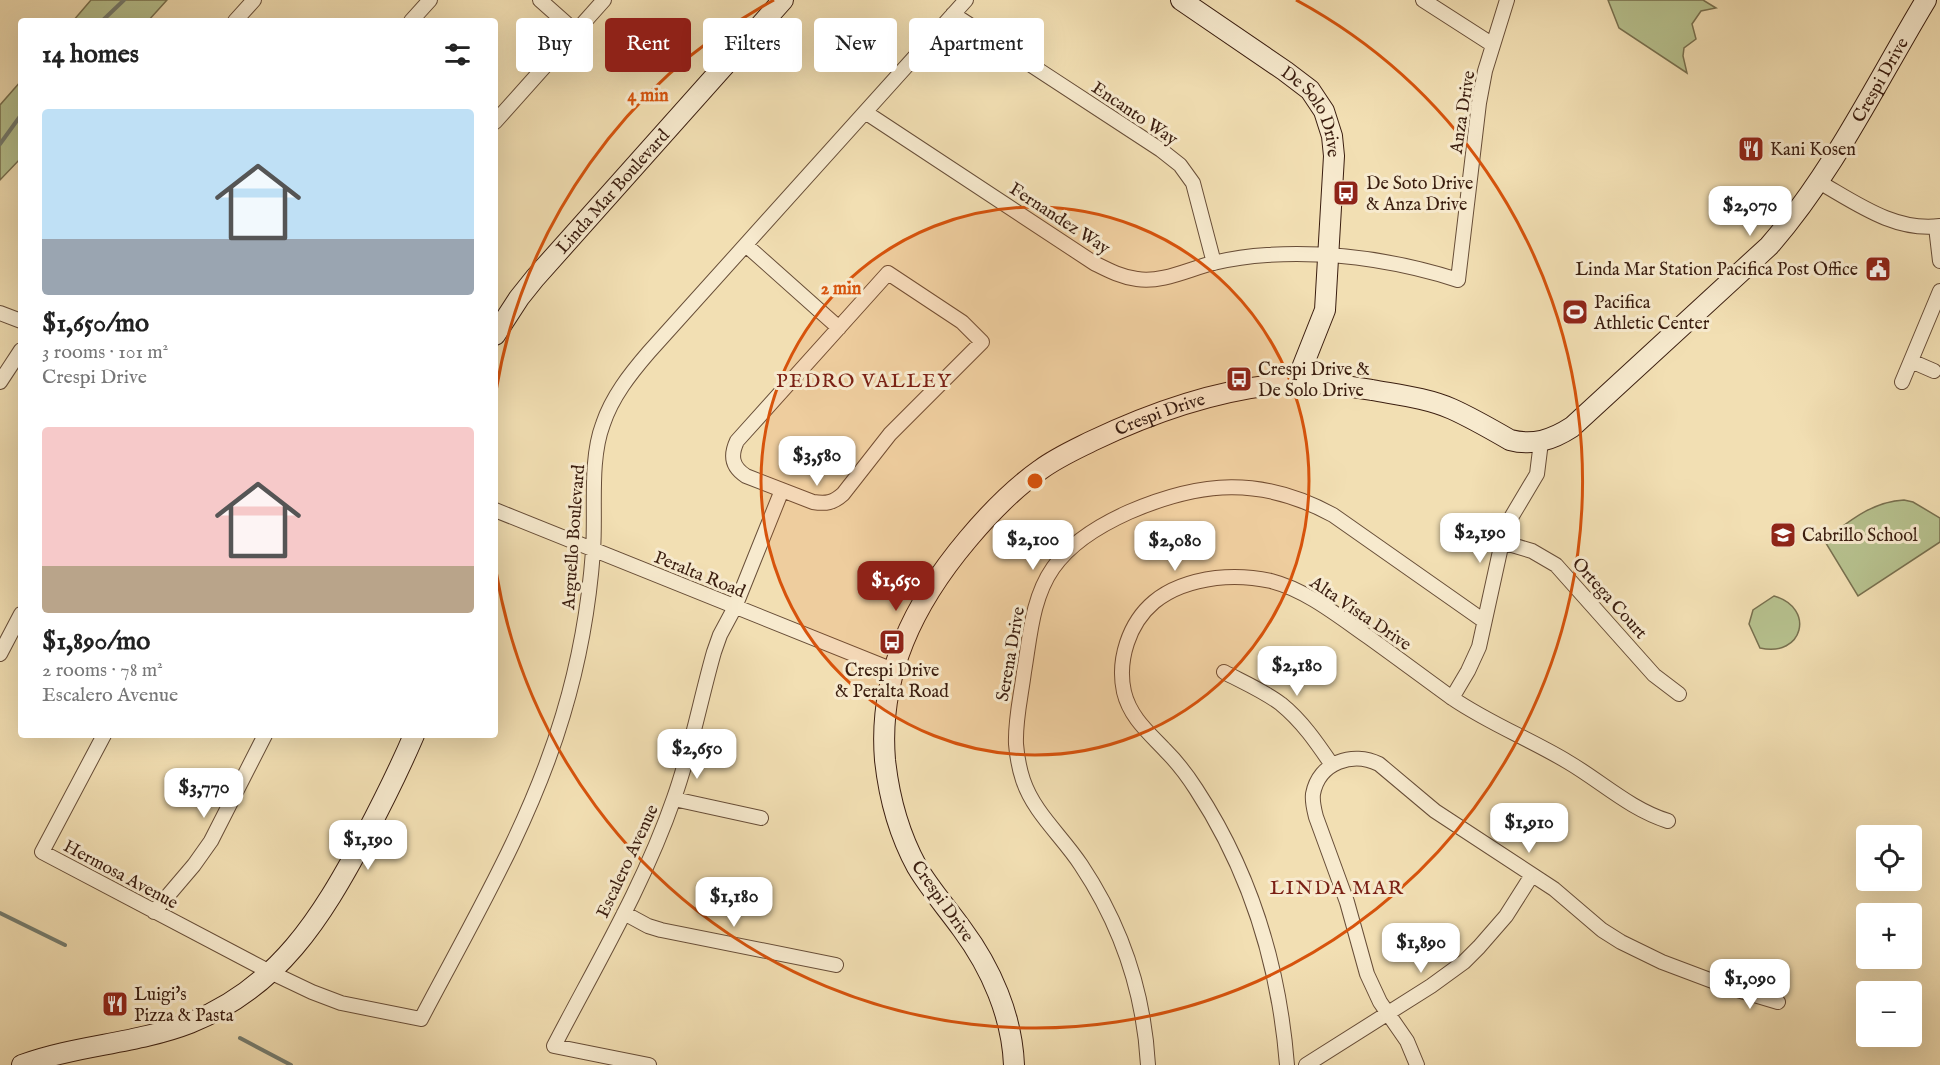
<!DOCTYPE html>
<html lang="en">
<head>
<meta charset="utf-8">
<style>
	:root { --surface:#fff; --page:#f2f2f2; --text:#222; --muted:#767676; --accent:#8f2418 }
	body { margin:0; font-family:"IM FELL English",serif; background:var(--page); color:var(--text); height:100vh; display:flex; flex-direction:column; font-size:22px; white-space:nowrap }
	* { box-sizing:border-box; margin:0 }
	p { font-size:20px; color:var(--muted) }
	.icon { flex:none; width:33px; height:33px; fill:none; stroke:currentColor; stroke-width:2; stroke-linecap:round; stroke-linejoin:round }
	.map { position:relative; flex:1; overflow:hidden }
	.panel { position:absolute; left:18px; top:18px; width:480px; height:720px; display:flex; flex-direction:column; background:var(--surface); border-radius:6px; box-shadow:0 6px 24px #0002 }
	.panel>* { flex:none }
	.top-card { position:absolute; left:516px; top:18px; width:570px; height:54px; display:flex; gap:12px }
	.buttons { position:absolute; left:1856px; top:825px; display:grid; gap:12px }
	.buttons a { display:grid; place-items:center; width:66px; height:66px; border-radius:6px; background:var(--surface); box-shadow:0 6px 24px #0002; font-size:30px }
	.price { position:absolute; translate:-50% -51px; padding:0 14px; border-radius:12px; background:#fff; color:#222; font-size:20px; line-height:39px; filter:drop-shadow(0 2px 3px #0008) }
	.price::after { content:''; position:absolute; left:50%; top:36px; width:18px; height:14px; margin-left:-9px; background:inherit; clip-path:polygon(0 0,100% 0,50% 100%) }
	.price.selected { background:var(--accent); color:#fff }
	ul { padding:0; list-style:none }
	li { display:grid; align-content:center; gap:12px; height:318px; padding:0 24px }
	li span { display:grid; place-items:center; height:186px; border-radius:6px; color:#555 }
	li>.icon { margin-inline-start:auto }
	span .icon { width:108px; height:108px; fill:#fffc; stroke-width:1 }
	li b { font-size:26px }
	h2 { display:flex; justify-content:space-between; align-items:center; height:72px; padding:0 24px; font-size:26px }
	.pill { padding:0 21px; border-radius:6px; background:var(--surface); box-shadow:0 6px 24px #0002; font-size:21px; line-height:54px }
	.pill.selected { background:var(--accent); color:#fff }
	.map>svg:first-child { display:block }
	.green { fill:#b7c28f; stroke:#78704f; stroke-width:1.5 }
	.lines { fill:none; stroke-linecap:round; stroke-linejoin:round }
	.stream { stroke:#747c6f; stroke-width:4 }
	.street-casing { stroke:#684e38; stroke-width:16 }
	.secondary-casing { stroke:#3a1d0f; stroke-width:22 }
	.street { stroke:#f7eace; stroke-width:14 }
	.secondary { stroke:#f7eace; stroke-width:20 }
	.ring { fill:none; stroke:#d7530c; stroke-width:3 }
	.labels { text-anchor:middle; stroke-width:6; stroke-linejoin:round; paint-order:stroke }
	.street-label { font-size:18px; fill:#3a1d0f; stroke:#f7eace }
	.poi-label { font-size:18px; fill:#3a1d0f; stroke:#f7eace; text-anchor:start }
	.neighbourhood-label { font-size:20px; letter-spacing:1.5px; fill:#7a1f14; stroke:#f7eace }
	.centre { fill:#d7530c; stroke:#f7eace; stroke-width:3 }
	.ring-label { font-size:18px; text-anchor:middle; font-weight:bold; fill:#d7530c; stroke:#f7eace; stroke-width:6; stroke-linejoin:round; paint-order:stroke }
</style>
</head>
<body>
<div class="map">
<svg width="1940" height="1065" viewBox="0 0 1940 1065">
	<rect width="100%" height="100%" fill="#f2dfb3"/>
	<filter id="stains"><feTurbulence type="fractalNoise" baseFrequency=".00333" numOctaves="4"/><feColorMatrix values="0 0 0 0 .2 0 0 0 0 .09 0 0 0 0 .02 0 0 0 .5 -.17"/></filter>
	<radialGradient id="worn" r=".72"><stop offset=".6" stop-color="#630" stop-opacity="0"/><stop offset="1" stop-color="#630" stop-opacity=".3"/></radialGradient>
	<path class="green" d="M91,0H167L148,21H73Z
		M1608,0H1703L1716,8L1701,11L1692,24L1696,39L1684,48L1683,56L1687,73L1619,28Z
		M21,81V158L0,180V105Z
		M1904,500L1913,502L1940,518V542L1858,596L1824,540C1850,521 1871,502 1904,500Z
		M1774,596C1816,608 1803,658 1760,648L1749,624L1753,610Z"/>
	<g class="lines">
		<path class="stream" d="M102,21L124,0
			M0,144L21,115
			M0,913L65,945
			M240,1038L291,1065"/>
		<g class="street-casing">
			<path id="street" d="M540,0L576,32
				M1423,0L1493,45
				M953,14L1161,150L1180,165L1193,183L1214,263
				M235,21L254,0
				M411,21L430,0
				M865,112L1094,263C1108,270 1121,277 1137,279C1162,283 1189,269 1213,263C1230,259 1249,256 1267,255C1333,251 1395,260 1458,280L1479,103L1485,71L1507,0
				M495,122L604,0
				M1819,182C1856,203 1895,232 1940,226
				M1936,227L1940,261
				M747,246L839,328
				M888,273L962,322L982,342L890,434L843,494C833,503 826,504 813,502L746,476C732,467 730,456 737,441Z
				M0,313L21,321
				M1911,361L1934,371
				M0,382L21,350
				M1902,382L1940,291
				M495,510L893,670
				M1502,542L1532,551L1556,565L1654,675L1679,694
				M0,654L21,614
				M1224,672C1243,682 1264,691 1281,704C1302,721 1317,743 1332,765
				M1452,698L1468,671L1479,647L1502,542L1512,516L1537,474L1541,442
				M104,735L42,852L270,972L312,992L341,1003L421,1019C473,920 531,823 563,715C579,662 589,606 593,551C596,511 589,461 603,424C612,397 630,374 649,352L966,0
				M674,799L761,818
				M154,912L194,865L211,841L265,735
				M624,913L648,926L661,930L836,965
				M649,1065L554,1046C596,965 644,885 674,798C691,751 700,701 714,652L720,635L735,607L782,490
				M1148,1065C1144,993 1121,925 1081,865C1062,836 1034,813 1023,780C1019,768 1017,756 1016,744C1015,720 1021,696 1024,672C1030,637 1032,598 1053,568C1071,542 1100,525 1129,512C1201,481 1261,476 1333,515L1484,621
				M1287,1065C1279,965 1251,873 1196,789C1187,775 1177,762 1165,750C1148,732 1130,717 1124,692C1117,660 1129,623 1154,602C1172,587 1193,581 1216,578C1234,576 1253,577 1271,581C1306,590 1337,615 1367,636C1395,656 1423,677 1452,698C1490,724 1530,739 1568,762C1602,782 1630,809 1668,821
				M1306,1065L1431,986L1464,962L1479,947L1506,916L1532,875
				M1417,1065L1407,1041L1380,1002L1367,974L1347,902L1316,817C1314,809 1312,802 1313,794C1319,762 1353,751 1379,764L1435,811L1554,889L1602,930L1621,942L1662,962L1731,988L1778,1002"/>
		</g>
		<g class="secondary-casing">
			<g id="secondary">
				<path id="s1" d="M1181,0L1285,71L1310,90L1324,111L1332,136L1334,156L1325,310L1296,383"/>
				<path id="s2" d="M495,335L519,298L535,278L783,0"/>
				<path d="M22,1065C76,1045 136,1044 190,1023C279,987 321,918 364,838C382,804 399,770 414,735"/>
				<path id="s3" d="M1014,1065C1012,1016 991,968 962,929C947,908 930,889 917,867C899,834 889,797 885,760C878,675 914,603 968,539C989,514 1013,489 1040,470C1056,458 1074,450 1092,441C1155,411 1225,387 1295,383C1321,382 1346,386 1372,390C1399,395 1427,398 1452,409C1472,418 1491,429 1510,440C1533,446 1552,440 1572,427L1769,246C1833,173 1876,83 1926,0"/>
			</g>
		</g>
		<use href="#street" class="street"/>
		<use href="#secondary" class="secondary"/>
	</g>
	<circle cx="1035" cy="481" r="274" fill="#d7530c" fill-opacity=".12"/>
	<g class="ring">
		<circle cx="1035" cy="481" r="274"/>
		<path d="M496 391A547 547 0 0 1 774 0M1296 0A547 547 0 1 1 496 571"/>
	</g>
	<defs>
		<g id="restaurant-square" transform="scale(1.35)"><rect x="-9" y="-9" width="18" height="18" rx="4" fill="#8f2418" stroke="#f7eace"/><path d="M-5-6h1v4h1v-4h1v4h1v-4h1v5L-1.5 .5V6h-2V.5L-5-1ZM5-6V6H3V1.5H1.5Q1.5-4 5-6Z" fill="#fff"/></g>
		<g id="bus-square" transform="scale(1.35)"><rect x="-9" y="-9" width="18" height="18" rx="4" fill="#8f2418" stroke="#f7eace"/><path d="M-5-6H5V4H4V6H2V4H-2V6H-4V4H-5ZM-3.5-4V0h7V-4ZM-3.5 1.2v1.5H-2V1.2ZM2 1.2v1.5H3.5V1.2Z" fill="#fff"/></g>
		<g id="civic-square" transform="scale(1.35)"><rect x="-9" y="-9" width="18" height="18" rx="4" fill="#8f2418" stroke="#f7eace"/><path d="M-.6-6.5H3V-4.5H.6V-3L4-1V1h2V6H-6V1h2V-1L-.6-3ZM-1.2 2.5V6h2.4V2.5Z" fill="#fff"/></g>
		<g id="stadium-square" transform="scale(1.35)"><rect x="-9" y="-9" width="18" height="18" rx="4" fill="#8f2418" stroke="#f7eace"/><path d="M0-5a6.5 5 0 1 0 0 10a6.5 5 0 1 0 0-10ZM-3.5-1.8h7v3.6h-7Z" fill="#fff"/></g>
		<g id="school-square" transform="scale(1.35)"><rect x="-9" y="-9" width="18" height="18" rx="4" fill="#8f2418" stroke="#f7eace"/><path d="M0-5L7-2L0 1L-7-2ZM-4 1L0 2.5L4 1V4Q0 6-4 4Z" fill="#fff"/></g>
	</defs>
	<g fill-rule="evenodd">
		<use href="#restaurant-square" x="1751" y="149"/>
		<use href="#bus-square" x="1346" y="193"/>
		<use href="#civic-square" x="1878" y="269"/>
		<use href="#stadium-square" x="1575" y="312"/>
		<use href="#bus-square" x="1239" y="379"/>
		<use href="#school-square" x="1783" y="535"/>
		<use href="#bus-square" x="892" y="642"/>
		<use href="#restaurant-square" x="115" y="1004"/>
	</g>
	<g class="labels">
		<g class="street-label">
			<text dy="6" stroke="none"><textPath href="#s3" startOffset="1710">Crespi Drive</textPath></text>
			<text transform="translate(1462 112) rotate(-81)" y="6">Anza Drive</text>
			<text transform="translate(1135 113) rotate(34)" y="6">Encanto Way</text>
			<text dy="6" stroke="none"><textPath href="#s1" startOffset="177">De Solo Drive</textPath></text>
			<text dy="6" stroke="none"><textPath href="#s2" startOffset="186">Linda Mar Boulevard</textPath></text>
			<text transform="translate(1060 218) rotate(33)" y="6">Fernandez Way</text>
			<text dy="6" stroke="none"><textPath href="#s3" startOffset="812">Crespi Drive</textPath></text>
			<text transform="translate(573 537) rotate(-86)" y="6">Arguello Boulevard</text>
			<text transform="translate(700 574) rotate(22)" y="6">Peralta Road</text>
			<text transform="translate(1610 598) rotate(48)" y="6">Ortega Court</text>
			<text transform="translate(1361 613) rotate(34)" y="6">Alta Vista Drive</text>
			<text transform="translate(1010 654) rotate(-80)" y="6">Serena Drive</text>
			<text transform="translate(627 861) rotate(-65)" y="6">Escalero Avenue</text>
			<text transform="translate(121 874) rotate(28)" y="6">Hermosa Avenue</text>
			<text transform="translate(943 901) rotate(55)" y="6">Crespi Drive</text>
		</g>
		<g class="poi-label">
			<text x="1770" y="155">Kani Kosen</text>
			<text x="1366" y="189">De Soto Drive<tspan x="1366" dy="21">&amp; Anza Drive</tspan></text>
			<text x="1858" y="275" text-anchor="end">Linda Mar Station Pacifica Post Office</text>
			<text x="1594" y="308">Pacifica<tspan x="1594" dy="21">Athletic Center</tspan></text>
			<text x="1258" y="375">Crespi Drive &amp;<tspan x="1258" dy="21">De Solo Drive</tspan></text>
			<text x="1802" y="541">Cabrillo School</text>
			<text x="892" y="676" text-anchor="middle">Crespi Drive<tspan x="892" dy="21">&amp; Peralta Road</tspan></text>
			<text x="134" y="1000">Luigi's<tspan x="134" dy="21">Pizza &amp; Pasta</tspan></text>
		</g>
		<g class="neighbourhood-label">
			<text x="864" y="387">PEDRO VALLEY</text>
			<text x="1337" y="894">LINDA MAR</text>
		</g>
	</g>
	<circle cx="1035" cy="481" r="9" class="centre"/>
	<g class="ring-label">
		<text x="648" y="101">4 min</text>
		<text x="841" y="294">2 min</text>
	</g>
	<rect width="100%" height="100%" filter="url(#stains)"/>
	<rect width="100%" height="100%" fill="url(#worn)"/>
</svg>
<div class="buttons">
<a><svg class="icon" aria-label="locate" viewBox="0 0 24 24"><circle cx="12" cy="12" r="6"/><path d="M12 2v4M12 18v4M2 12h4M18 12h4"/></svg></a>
<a>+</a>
<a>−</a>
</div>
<b class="price" style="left:1750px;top:237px">$2,070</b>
<b class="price" style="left:817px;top:487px">$3,580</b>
<b class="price" style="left:1480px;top:564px">$2,190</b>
<b class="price" style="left:1033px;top:571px">$2,100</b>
<b class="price" style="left:1175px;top:572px">$2,080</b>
<b class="price selected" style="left:896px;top:612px">$1,650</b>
<b class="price" style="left:1297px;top:697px">$2,180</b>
<b class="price" style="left:697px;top:780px">$2,650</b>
<b class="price" style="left:204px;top:819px">$3,770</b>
<b class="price" style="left:1529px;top:854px">$1,910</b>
<b class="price" style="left:368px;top:871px">$1,190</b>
<b class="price" style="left:734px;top:928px">$1,180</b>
<b class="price" style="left:1421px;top:974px">$1,890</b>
<b class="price" style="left:1750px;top:1010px">$1,090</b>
<div class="top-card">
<a class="pill">Buy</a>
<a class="pill selected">Rent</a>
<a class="pill">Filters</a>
<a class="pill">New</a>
<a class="pill">Apartment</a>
</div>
<section class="panel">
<h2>14 homes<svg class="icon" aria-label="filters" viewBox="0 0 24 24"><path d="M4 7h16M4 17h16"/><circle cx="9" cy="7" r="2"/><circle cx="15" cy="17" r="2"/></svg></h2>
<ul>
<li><span style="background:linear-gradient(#bfe0f5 70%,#9aa5b1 0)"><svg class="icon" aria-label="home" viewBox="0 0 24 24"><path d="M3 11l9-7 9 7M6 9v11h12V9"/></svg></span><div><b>$1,650/mo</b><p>3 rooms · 101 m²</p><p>Crespi Drive</p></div></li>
<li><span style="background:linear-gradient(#f6c9c9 75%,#b9a48a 0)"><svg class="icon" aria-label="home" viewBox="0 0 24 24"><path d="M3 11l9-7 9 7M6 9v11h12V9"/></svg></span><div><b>$1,890/mo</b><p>2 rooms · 78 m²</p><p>Escalero Avenue</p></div></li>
</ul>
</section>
</div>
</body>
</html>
